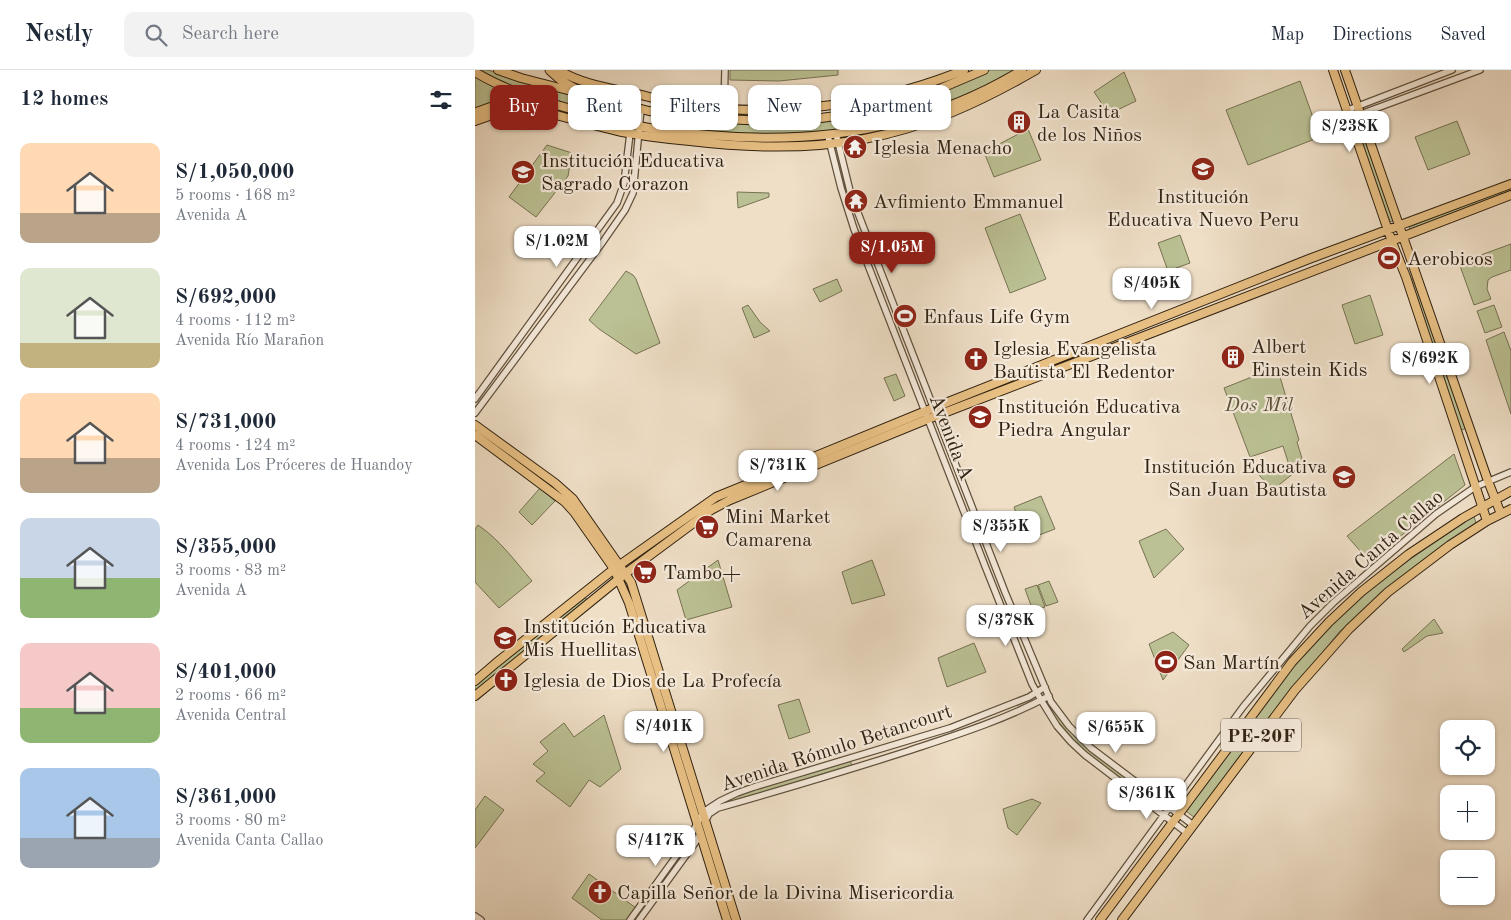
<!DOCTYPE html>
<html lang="en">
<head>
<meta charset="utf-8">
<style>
	:root { --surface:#fff; --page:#f2f2f3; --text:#1f2937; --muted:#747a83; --line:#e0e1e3; --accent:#8f2418 }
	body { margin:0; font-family:"Old Standard TT",serif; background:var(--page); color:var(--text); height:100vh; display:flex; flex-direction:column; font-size:19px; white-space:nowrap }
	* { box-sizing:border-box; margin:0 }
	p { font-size:16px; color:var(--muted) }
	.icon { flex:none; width:28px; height:28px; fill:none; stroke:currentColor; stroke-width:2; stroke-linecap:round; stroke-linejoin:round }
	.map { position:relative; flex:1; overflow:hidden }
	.details { display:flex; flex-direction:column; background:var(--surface); width:475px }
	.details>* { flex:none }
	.guide { position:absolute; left:15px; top:15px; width:475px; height:45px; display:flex; gap:10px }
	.buttons { position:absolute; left:965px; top:650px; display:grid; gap:10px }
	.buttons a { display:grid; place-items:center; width:55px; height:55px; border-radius:10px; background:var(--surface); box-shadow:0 1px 4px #0004; font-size:25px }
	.price { position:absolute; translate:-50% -42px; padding:0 11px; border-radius:10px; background:#fff; color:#222; font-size:16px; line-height:32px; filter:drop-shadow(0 1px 2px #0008) }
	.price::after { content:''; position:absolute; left:50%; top:30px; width:15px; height:11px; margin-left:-8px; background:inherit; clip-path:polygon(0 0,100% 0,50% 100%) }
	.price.on { background:var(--accent); color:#fff }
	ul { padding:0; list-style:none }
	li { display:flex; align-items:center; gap:15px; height:125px; padding:0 20px }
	li span { display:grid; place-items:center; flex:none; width:140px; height:100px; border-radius:10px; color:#555 }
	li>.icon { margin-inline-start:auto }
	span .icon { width:60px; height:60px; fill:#fffc; stroke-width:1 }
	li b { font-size:21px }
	h2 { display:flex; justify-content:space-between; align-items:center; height:60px; padding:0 20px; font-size:21px }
	.chip { padding:0 18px; border-radius:10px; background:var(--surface); box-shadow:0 1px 4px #0004; font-size:18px; line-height:45px }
	.chip.on { background:var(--accent); color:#fff }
	header { display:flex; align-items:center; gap:30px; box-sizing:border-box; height:70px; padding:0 25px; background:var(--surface); border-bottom:1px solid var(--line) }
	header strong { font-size:24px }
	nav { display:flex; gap:28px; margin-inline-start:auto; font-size:18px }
	.search { width:350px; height:45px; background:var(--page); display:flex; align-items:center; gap:12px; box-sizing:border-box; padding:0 18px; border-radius:10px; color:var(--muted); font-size:19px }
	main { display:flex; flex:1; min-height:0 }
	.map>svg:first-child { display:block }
	.green { fill:#bbc194; stroke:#767252 }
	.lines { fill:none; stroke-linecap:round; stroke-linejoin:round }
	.minor-casing { stroke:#60513e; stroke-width:8 }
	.major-casing { stroke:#302211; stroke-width:10 }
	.highway-casing { stroke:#302211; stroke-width:11 }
	.minor { stroke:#f5eadb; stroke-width:5.5 }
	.major { stroke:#e8c084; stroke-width:8 }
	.highway { stroke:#e8c084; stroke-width:9 }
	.labels { text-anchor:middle; stroke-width:4.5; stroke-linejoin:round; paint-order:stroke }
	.shield { fill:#f5eadb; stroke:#6b5e4e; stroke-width:1 }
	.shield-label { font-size:19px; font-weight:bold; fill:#302211 }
	.poi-label { font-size:20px; fill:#302211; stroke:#f5eadb; text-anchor:start }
	.park-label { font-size:20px; font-style:italic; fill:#5a5238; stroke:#f5eadb }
	.street-label { font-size:20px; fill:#302211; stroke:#f5eadb }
</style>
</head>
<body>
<header>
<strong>Nestly</strong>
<div class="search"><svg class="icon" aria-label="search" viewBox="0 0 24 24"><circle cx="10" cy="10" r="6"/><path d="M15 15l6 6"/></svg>Search here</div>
<nav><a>Map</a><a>Directions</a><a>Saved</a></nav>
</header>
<main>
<section class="details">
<h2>12 homes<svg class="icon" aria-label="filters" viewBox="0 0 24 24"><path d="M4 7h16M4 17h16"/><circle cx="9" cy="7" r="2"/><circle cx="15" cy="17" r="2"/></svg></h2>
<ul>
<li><span style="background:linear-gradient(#ffd9b3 70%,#b9a48a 0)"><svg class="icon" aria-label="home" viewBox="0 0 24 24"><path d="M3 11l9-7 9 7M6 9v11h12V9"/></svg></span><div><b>S/1,050,000</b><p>5 rooms · 168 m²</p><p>Avenida A</p></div></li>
<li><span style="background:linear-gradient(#dfe7d0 75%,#c2b280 0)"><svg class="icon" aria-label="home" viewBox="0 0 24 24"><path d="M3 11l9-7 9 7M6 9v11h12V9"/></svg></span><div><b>S/692,000</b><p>4 rooms · 112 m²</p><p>Avenida Río Marañon</p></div></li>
<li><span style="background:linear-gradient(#ffd9b3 65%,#b9a48a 0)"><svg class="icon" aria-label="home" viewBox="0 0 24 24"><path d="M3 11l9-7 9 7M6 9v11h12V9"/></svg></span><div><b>S/731,000</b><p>4 rooms · 124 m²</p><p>Avenida Los Próceres de Huandoy</p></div></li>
<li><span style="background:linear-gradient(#c9d6e8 60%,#8fb573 0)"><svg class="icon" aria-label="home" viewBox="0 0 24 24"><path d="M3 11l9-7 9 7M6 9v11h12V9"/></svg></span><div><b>S/355,000</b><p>3 rooms · 83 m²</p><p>Avenida A</p></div></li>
<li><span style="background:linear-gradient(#f6c9c9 65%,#8fb573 0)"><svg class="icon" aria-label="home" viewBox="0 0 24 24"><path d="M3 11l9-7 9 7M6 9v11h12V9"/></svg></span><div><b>S/401,000</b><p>2 rooms · 66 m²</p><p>Avenida Central</p></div></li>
<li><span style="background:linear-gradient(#a9c7e8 70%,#9aa5b1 0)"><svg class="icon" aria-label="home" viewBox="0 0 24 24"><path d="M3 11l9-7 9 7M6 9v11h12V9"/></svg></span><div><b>S/361,000</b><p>3 rooms · 80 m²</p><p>Avenida Canta Callao</p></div></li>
</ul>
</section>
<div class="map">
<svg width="1036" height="850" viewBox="0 0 1036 850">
	<rect width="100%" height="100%" fill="#efdfc7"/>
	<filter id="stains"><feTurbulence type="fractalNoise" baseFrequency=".004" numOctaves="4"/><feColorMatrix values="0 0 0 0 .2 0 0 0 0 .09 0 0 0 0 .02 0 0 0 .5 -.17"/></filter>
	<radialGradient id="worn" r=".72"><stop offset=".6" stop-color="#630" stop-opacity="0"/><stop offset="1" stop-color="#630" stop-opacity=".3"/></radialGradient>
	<path class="green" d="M4,0H13L53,13L140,36L141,44L137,45C92,33 44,25 4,0Z
		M255,0H363V5L304,11L255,10Z
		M515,0H541L491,26L415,52L372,61L280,66L231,63L181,56L179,53V50L182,48L206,50L279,54L376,49L417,38L473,19Z
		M649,2L661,31L634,44L619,22Z
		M0,3L46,25L44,28L0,41Z
		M825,11L845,67L773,95L751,40Z
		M982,51L995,84L953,100L940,67Z
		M885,52L920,150L915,152L880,54Z
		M553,59L566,90L519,107L509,82Z
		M72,75L97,83L93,106L61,147L34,127Z
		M1036,118V123L936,162L934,157Z
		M262,122L294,123V127L263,138Z
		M545,144L571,209L535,223L510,158Z
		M705,165L715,193L693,201L683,173Z
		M1036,174V200L1017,207L1013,210L1012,219L1016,229L999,235L984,193Z
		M151,201L158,205L161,209L185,273L161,284L124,259L114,250Z
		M362,209L367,221L345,232L338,219Z
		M937,209H941L991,358L985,361L936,211Z
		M895,225L908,265L880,274L867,235Z
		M273,235L285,252L295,261L279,268L267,238Z
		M1019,235L1027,257L1010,263L1002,241Z
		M1029,262L1036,281V344L1011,270Z
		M802,297L824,370L822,372L829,395L800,418L795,417L784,405L814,395L808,376L775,387L749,318Z
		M421,304L430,326L419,331L409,308Z
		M979,384L990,415L894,491L872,466Z
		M65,418L80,431L57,455L44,442Z
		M566,426L580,459L551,470L539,437Z
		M999,446L1001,453L928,506L865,561L775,672L720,748L711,741C743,700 771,657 803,616C811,605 819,594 828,583C877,528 938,486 999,446Z
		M3,455C25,470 40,491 57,511L24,538L0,512V459Z
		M691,459L709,479L679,508L664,471Z
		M243,490L257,537L211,550L202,520Z
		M397,490L410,525L377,534L367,502Z
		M574,511L583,532L571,536L563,515Z
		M562,515L570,537L558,541L550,519Z
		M110,528L113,530L0,623V615Z
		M959,549L968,563L952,566L929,582L927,579Z
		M698,562L714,575L688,610L674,574Z
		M499,573L511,602L472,617L463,588Z
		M324,629L335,662L314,669L303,635Z
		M574,631L605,672L658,713L655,717L612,685L592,664L570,634Z
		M129,645L146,699L125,717L114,710L95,737L61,711L70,703L58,694L73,681L65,672L89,653L99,667Z
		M375,691L377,695L247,734L264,724Z
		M10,726L29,740L0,778V740Z
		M557,729L566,733L542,765L533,758L528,739Z
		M114,804L161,838L152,850H127L97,828Z"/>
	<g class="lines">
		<g class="minor-casing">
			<path id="minor" d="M249,39L250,0
				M873,40L977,0
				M875,48L1005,0
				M361,64L376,125L530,522L576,632L594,656L616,678L718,755
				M353,66L366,118L379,159L510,496L557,614L566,630L582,656L596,672L610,685L712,763
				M0,329L142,133L149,113L156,55L159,46L164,39
				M0,343L127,173L150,140L158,123L166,39
				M230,752L234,744L243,738C307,720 370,701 433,681C481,665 529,650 574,626
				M0,846L6,850
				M155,850L215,767L228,742L245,731L262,723L279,717L475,658L554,627L570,617
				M164,850L220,773L226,763
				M612,850L768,637L835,556L859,532L961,444L1000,417L1036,402"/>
		</g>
		<g class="major-casing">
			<path id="major" d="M23,0L46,8L174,41L247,49L296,51L346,48L390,42L462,20L509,0
				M84,0C103,13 134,18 157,23C175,27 194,32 212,35C305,48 403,35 489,0
				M858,0L917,172L931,207L1012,451
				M870,0L1013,411L1026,444
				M0,2C34,23 72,32 110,43C126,47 141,52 158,55C182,60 208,63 233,65C343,75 452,58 547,0
				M0,51L37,38L51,37C83,45 115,55 147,62C169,66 192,69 215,71C273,78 331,80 389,69C450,58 507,31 561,0
				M139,51C146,46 146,40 143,33
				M0,355L80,413L98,429L156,512L261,850
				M0,365L90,432L99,442L139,499L154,533L252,850
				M0,611L21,593L139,499L241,427L463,336L834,189L1036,114
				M0,626L151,503L236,440L255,430L453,349L1036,125
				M625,850L817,592L854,552L886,522L934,484L988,448L1036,421
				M647,850L820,620L874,559L913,522L975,475L1012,451L1036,439"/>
		</g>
		<g class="highway-casing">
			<path id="highway" d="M75,0L91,14L107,23
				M0,43L17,37L50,30L69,32"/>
		</g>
		<use href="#minor" class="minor"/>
		<use href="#major" class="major"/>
		<use href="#highway" class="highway"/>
	</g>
	<defs>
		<g id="building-disc" transform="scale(1.25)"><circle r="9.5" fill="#8f2418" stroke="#f5eadb"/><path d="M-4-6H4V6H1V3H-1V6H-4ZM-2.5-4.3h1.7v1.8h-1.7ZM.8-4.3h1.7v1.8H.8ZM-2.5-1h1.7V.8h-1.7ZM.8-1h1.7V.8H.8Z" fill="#fff"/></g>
		<g id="temple-disc" transform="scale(1.25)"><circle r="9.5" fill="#8f2418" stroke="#f5eadb"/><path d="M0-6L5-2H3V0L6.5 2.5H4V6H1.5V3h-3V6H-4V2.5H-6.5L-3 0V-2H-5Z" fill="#fff"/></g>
		<g id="school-disc" transform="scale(1.25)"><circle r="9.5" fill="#8f2418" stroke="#f5eadb"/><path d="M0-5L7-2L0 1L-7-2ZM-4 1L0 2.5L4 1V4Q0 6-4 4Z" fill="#fff"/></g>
		<g id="stadium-disc" transform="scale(1.25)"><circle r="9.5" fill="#8f2418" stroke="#f5eadb"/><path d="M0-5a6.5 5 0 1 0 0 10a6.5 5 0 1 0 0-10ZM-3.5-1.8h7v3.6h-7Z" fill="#fff"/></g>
		<g id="church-disc" transform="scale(1.25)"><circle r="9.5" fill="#8f2418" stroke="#f5eadb"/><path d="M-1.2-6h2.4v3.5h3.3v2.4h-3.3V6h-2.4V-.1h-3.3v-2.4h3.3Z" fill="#fff"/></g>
		<g id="supermarket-disc" transform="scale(1.25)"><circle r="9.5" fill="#8f2418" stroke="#f5eadb"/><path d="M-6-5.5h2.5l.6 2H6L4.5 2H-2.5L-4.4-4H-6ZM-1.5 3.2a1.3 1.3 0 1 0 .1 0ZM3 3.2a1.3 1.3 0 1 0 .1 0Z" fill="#fff"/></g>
	</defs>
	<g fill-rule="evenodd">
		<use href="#building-disc" x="544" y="52"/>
		<use href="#temple-disc" x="380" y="77"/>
		<use href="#school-disc" x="728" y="99"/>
		<use href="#school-disc" x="48" y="102"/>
		<use href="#temple-disc" x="381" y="131"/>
		<use href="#stadium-disc" x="914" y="188"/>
		<use href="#stadium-disc" x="430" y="246"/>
		<use href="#building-disc" x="758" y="287"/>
		<use href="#church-disc" x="501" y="289"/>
		<use href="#school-disc" x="505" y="347"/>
		<use href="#school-disc" x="869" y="407"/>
		<use href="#supermarket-disc" x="232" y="457"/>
		<use href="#supermarket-disc" x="170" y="502"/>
		<use href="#school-disc" x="30" y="568"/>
		<use href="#stadium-disc" x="691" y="592"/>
		<use href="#church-disc" x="31" y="610"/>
		<use href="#church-disc" x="125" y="822"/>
	</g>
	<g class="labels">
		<rect class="shield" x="746" y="648.5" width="80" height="33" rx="4"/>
		<g class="shield-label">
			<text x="786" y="672">PE-20F</text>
		</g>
		<g class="poi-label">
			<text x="562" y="48">La Casita<tspan x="562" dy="23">de los Niños</tspan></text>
			<text x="398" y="84">Iglesia Menacho</text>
			<text x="66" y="97">Institución Educativa<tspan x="66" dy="23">Sagrado Corazon</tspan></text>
			<text x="728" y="133" text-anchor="middle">Institución<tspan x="728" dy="23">Educativa Nuevo Peru</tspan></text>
			<text x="398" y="138">Avfimiento Emmanuel</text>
			<text x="932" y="195">Aerobicos</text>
			<text x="448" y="253">Enfaus Life Gym</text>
			<text x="776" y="283">Albert<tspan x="776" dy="23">Einstein Kids</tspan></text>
			<text x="518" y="285">Iglesia Evangelista<tspan x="518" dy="23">Bautista El Redentor</tspan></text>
			<text x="522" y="343">Institución Educativa<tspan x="522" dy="23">Piedra Angular</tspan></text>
			<text x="852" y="403" text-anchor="end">Institución Educativa<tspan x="852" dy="23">San Juan Bautista</tspan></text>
			<text x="250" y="453">Mini Market<tspan x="250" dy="23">Camarena</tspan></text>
			<text x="188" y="509">Tambo+</text>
			<text x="48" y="563">Institución Educativa<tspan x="48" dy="23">Mis Huellitas</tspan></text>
			<text x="708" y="599">San Martín</text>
			<text x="48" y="617">Iglesia de Dios de La Profecía</text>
			<text x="142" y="829">Capilla Señor de la Divina Misericordia</text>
		</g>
		<g class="park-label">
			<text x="784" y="341">Dos Mil</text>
		</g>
		<g class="street-label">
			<text transform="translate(477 367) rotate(69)" y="7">Avenida A</text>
			<text transform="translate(895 484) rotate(-41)" y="7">Avenida Canta Callao</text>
			<text transform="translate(361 677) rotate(-18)" y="7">Avenida Rómulo Betancourt</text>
		</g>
	</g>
	<rect width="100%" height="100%" filter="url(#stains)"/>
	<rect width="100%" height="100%" fill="url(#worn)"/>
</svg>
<div class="buttons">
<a><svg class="icon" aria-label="locate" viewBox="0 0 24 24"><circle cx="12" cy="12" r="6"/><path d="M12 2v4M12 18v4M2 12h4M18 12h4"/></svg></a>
<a>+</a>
<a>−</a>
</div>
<b class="price" style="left:875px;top:83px">S/238K</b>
<b class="price" style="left:82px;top:198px">S/1.02M</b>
<b class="price on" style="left:417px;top:204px">S/1.05M</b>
<b class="price" style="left:677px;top:240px">S/405K</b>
<b class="price" style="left:955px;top:315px">S/692K</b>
<b class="price" style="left:303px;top:422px">S/731K</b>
<b class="price" style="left:526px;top:483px">S/355K</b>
<b class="price" style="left:531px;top:577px">S/378K</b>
<b class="price" style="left:189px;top:683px">S/401K</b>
<b class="price" style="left:641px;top:684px">S/655K</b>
<b class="price" style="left:672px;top:750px">S/361K</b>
<b class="price" style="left:181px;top:797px">S/417K</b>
<div class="guide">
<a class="chip on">Buy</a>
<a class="chip">Rent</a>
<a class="chip">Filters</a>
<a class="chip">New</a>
<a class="chip">Apartment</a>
</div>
</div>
</main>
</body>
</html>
